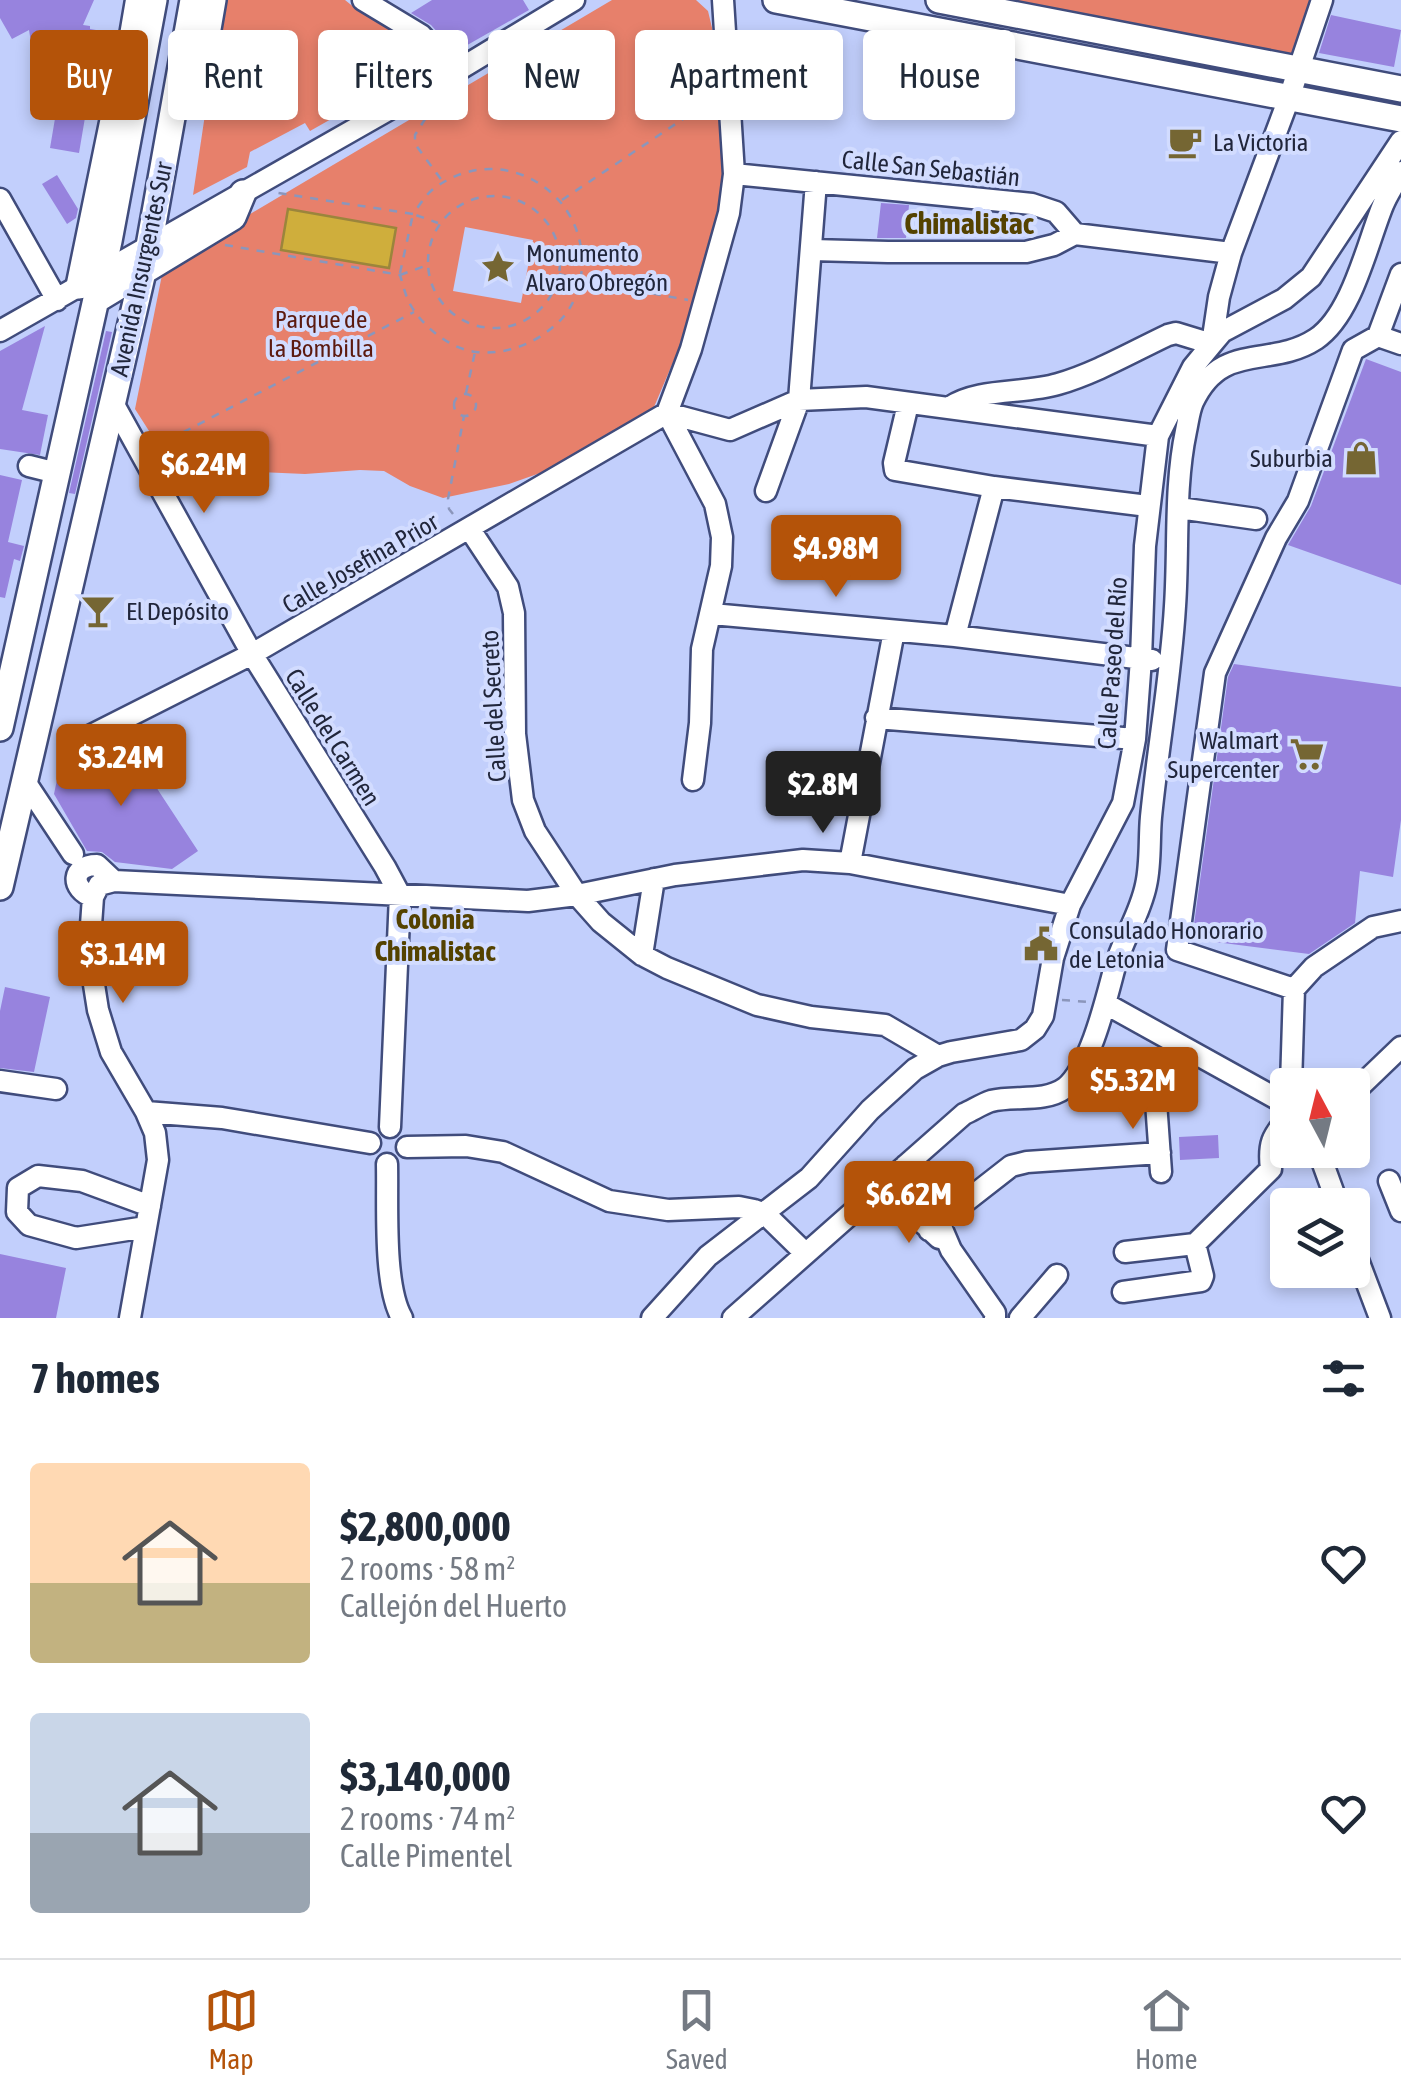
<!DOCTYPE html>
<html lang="en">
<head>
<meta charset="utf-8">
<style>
	:root { --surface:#fff; --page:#f6f6f7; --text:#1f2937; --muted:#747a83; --line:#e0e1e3; --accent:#b45309 }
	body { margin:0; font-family:"Asap Condensed",sans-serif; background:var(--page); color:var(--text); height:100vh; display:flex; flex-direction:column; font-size:38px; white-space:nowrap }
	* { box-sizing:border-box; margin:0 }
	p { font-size:32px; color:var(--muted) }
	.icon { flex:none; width:55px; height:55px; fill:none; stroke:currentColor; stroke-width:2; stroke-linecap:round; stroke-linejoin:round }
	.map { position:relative; height:1318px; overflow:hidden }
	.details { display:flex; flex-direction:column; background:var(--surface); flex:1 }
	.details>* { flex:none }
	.hud { position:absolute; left:30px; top:30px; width:1342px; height:90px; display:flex; gap:20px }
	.needle { width:65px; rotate:353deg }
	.fabs { position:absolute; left:1270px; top:1068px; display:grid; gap:20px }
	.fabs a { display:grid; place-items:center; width:100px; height:100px; border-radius:10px; background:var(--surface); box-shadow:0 5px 15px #0003; font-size:50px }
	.price { position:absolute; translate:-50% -85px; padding:0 22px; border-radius:10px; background:var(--accent); color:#fff; font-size:32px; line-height:65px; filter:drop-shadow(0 2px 5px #0008) }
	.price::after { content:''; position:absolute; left:50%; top:60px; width:30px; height:22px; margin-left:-15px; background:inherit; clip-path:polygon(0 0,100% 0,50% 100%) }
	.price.selected { background:#222; color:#fff }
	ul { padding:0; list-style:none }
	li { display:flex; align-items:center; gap:30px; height:250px; padding:0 30px }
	li span { display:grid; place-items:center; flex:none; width:280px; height:200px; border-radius:10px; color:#555 }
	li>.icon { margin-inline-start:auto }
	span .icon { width:120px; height:120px; fill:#fffc; stroke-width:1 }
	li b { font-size:42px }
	h2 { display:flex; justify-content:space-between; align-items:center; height:120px; padding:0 30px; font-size:42px }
	.chip { padding:0 35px; border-radius:10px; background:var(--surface); box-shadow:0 5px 15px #0003; font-size:35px; line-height:90px }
	.chip.selected { background:var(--accent); color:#fff }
	.tabs { display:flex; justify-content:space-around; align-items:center; height:140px; border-top:2px solid var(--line); background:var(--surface); font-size:28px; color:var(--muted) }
	.tabs a { display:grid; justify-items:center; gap:5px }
	.tabs .selected { color:var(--accent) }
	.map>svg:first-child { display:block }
	.green { fill:#e7806b; fill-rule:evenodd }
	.water { fill:#cfae3c; stroke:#9b853c; stroke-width:2.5 }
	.building { fill:#9783de }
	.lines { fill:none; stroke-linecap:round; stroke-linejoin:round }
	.minor-casing { stroke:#404c7c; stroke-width:25 }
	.major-casing { stroke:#404c7c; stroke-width:30 }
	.path { stroke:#8b96bb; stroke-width:2.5; stroke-dasharray:8 8; stroke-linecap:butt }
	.minor { stroke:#fff; stroke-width:20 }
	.major { stroke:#fff; stroke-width:25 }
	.labels { text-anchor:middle; stroke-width:8; stroke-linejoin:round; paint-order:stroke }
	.poi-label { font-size:25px; fill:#21263b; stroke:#d2dcff; text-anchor:start }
	.street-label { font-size:25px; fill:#21263b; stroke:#d2dcff }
	.park-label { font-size:25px; fill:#5c1a0f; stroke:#d2dcff }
	.neighbourhood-label { font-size:28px; font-weight:bold; fill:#544200; stroke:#d2dcff }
	.quarter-label { font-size:30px; font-weight:bold; fill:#544200; stroke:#d2dcff }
</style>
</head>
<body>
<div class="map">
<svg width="1401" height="1318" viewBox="0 0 1401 1318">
	<rect width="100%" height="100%" fill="#c2cffc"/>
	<path class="green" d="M222,0H345L360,12L410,37L432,62L310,131L305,123L250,152L247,167L193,195Z
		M612,0H696L708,11L713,32L722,92L726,162L721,215L691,320L654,407L582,452L543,472L509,484L443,498L410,486L384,471L360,470L305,474L239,471L158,445L135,409L164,265ZM465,227L533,240L521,303L453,291Z
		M966,0H1316L1297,55L1288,61Z"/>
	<path class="water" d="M288,209L396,228L389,268L281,250Z"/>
	<path class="building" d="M0,0H94L83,25L90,26V29L96,30L95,59H89L92,95L89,94L79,153L50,148L60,89L43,84L40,80L36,74L29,30L12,39L0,18Z
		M432,0H523L529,10L455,52L431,25L411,13Z
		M1331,15L1401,30L1394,67L1319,53Z
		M57,175L78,209L76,218L67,224L42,184Z
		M881,203L909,205L906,238H877Z
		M45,326L22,410L48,415L40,455L0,449V351Z
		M106,331L112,332L75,494L69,493Z
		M1366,359L1401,372V585L1288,545L1311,506Z
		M0,475L22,480L8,542L24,546L20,561L14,559L5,598L0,597Z
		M1234,664L1401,687V820L1393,877L1360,871L1355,923L1309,954L1192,939L1228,677Z
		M122,735L198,851L172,869L115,862L102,852L87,851L54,794L61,761L67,758L78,757Z
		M5,987L50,997L34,1072L0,1068V1011Z
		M1218,1135L1219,1158L1180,1160L1179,1137Z
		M0,1254L66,1268L56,1318H0Z"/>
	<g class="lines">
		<g class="minor-casing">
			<path id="minor" d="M363,0L421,35L455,72
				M128,47L136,0
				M734,174L1032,204L1056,212L1075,234L1231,253
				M0,199L57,300
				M812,250L888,252H1026L1054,245L1075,234
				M0,331L455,72L574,0
				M1378,336L1401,344
				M1212,344L1219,297L1231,253L1289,98L1322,0
				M112,401L252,654L385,867L400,895L390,1127
				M908,404L894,463L895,470L994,487L1148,506
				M950,407C978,388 1025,394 1058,384C1096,373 1132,352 1168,335L1176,333L1212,344
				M667,413L730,430L799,400L866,397L1158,436
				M667,413L691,349L729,213L734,174L723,0
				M667,413L715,504L722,537L721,566L702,649L700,723L693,780
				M29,466L57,473
				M766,491L799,400L816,182
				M1179,508L1256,519
				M469,528L508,587L514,613L515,734L523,800L535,831L577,895L601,922L642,955L667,968L757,1005L811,1017L885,1025L938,1056
				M712,614L955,636L1152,660
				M955,636L994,487
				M876,718L1135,739
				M72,745L252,654L667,413
				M24,780L73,854
				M850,863L894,631
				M93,897C70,889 71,865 97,865L114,881
				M642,955L654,879
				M1294,989L1177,950L1215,673L1276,538L1298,501L1353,350L1378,336L1401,274
				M1106,1004L1288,1105
				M0,1081L56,1089
				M1291,1085L1294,989L1314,967L1373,927L1401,921
				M1155,1088L1161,1172
				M1352,1094L1401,1047
				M146,1112L222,1118L370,1143
				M407,1147L466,1146L503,1152L609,1201L668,1210L739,1207L754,1210L765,1214L805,1253
				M1318,1150L1338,1205
				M387,1164C388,1204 383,1285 402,1318
				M906,1165L939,1222L951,1250L995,1313V1318
				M1389,1181L1401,1211
				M882,1185L939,1238
				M146,1227L76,1238L29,1225L17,1212L18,1188L38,1176L82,1181L150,1206
				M929,1230L1011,1166L1027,1162L1160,1153
				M1352,1244L1380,1318
				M1125,1252L1195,1244
				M1123,1292L1201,1281L1203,1276L1195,1244L1271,1169C1268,1144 1272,1136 1288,1118
				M130,1318L158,1160L155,1133L146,1112L111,1052L98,1010L89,953L93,897L99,885L114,881L528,901L577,895L675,875L803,860L850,863L1070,905
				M652,1318L708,1256L809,1178L870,1110L915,1069L938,1056L951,1052L1021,1040L1035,1029L1043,1016L1053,958L1070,905L1123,803L1135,739L1141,659L1145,546L1158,436L1193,367L1212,344L1222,332L1284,299L1311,277L1401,141
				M733,1318L964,1114C973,1110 982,1104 991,1101C1015,1095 1044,1103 1065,1088C1090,1068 1106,1000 1114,970C1122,940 1140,915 1146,885C1151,863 1149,839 1151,817C1158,746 1171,676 1175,606C1179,548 1174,488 1186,431C1188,422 1189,411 1193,402C1222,340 1270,369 1316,339C1352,315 1367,244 1383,205C1388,193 1395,183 1401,172
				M1020,1318L1057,1275"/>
		</g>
		<g class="major-casing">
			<path id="major" d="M776,0L1401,119
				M939,0L1401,89
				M184,52L208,29L213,0
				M79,286L128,47L141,31
				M96,300L233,217L243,193
				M0,728L109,241L154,0
				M0,887L149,246L193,0"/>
		</g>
		<path class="path" d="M434,105L415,135V144L443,182
			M428 262a66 66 0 1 1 132 0a66 66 0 1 1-132 0Z
			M562,200L713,99
			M225,245L400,275C403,284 405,295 410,304C422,326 450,349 476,352C504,355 532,345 553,327C567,316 576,300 580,282C597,196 502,135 432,190C425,196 419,206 413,214L278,193
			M400,273L413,214L438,223
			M559,274L580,280L688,300
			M400,275L425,266
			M466,393L475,352
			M454 405a11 11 0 1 1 22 0a11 11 0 1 1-22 0Z
			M155,447L414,312
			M453,514L449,509L448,499L464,416
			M1062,1000L1089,1002"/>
		<use href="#minor" class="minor"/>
		<use href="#major" class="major"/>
	</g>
	<defs>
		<g id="cafe-bare" transform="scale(2.7)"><path d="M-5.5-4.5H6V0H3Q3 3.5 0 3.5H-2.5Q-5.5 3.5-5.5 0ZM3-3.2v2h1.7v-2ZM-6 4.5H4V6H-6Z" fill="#756633" stroke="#d2dcff" stroke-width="2.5" paint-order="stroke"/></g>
		<g id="sight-bare" transform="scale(2.7)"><path d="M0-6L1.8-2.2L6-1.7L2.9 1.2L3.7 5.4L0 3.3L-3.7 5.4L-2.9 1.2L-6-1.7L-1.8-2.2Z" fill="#756633" stroke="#d2dcff" stroke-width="2.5" paint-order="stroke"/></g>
		<g id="shop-bare" transform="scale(2.7)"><path d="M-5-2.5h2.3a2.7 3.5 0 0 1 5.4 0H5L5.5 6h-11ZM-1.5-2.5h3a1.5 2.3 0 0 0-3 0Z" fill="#756633" stroke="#d2dcff" stroke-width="2.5" paint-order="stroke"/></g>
		<g id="bar-bare" transform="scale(2.7)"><path d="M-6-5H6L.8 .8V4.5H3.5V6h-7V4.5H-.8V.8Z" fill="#756633" stroke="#d2dcff" stroke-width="2.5" paint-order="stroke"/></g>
		<g id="supermarket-bare" transform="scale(2.7)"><path d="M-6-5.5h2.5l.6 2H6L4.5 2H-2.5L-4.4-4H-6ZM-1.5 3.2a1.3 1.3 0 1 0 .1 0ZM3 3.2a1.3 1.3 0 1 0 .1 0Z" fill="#756633" stroke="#d2dcff" stroke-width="2.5" paint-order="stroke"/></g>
		<g id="civic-bare" transform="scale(2.7)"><path d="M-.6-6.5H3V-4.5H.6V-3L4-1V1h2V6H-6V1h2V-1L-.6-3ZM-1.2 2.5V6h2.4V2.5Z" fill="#756633" stroke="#d2dcff" stroke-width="2.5" paint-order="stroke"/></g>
	</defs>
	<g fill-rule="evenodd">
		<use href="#cafe-bare" x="1185" y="142"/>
		<use href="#sight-bare" x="498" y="267"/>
		<use href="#shop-bare" x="1361" y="458"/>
		<use href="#bar-bare" x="98" y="611"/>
		<use href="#supermarket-bare" x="1307" y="754"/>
		<use href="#civic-bare" x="1041" y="944"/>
	</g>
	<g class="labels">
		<g class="poi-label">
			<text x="1213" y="151">La Victoria</text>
			<text x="526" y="262">Monumento<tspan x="526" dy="29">Alvaro Obregón</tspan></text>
			<text x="1333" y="467" text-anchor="end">Suburbia</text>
			<text x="126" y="620">El Depósito</text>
			<text x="1279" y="749" text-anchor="end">Walmart<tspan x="1279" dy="29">Supercenter</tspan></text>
			<text x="1069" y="939">Consulado Honorario<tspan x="1069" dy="29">de Letonia</tspan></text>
		</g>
		<g class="street-label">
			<text transform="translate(931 168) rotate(6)" y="9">Calle San Sebastián</text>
			<text transform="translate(141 269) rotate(-78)" y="9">Avenida Insurgentes Sur</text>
			<text transform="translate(360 563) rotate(-30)" y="9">Calle Josefina Prior</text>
			<text transform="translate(1112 663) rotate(-86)" y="9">Calle Paseo del Río</text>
			<text transform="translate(493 706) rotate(-93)" y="9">Calle del Secreto</text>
			<text transform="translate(333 737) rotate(58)" y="9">Calle del Carmen</text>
		</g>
		<g class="park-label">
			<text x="321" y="328">Parque de<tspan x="321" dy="29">la Bombilla</tspan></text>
		</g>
		<g class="neighbourhood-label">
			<text x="435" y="929">Colonia<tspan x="435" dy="32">Chimalistac</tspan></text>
		</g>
		<g class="quarter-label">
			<text x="969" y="234">Chimalistac</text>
		</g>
	</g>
</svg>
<div class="fabs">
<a><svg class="needle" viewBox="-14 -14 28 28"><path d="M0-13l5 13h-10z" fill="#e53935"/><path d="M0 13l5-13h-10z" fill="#747a83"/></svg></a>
<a><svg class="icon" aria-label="layers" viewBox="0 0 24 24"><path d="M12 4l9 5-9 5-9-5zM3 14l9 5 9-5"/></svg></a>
</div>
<b class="price" style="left:204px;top:516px">$6.24M</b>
<b class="price" style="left:836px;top:600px">$4.98M</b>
<b class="price" style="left:121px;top:809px">$3.24M</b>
<b class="price selected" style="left:823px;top:836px">$2.8M</b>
<b class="price" style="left:123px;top:1006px">$3.14M</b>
<b class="price" style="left:1133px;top:1132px">$5.32M</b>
<b class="price" style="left:909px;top:1246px">$6.62M</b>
<div class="hud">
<a class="chip selected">Buy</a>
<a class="chip">Rent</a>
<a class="chip">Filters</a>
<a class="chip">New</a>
<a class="chip">Apartment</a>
<a class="chip">House</a>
</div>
</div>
<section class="details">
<h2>7 homes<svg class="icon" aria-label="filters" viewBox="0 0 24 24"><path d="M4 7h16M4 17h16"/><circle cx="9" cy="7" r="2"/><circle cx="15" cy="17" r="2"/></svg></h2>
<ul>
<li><span style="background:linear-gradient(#ffd9b3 60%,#c2b280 0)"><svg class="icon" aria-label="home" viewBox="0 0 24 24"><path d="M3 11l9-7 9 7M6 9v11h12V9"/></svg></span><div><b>$2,800,000</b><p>2 rooms · 58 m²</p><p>Callejón del Huerto</p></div><svg class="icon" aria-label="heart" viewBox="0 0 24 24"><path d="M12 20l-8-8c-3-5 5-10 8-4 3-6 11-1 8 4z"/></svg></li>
<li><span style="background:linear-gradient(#c9d6e8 60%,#9aa5b1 0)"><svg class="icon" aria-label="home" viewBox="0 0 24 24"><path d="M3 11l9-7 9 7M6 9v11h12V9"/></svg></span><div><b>$3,140,000</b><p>2 rooms · 74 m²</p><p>Calle Pimentel</p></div><svg class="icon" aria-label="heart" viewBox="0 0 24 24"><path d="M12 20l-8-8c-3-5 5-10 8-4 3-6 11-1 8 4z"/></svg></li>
</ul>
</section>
<nav class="tabs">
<a class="selected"><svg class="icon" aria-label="map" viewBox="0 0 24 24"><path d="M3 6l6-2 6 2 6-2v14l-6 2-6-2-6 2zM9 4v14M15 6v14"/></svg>Map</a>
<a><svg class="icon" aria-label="saved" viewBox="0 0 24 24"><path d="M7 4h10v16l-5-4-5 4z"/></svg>Saved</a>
<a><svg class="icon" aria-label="home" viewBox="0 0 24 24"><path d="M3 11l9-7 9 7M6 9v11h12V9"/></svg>Home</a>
</nav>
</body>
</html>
